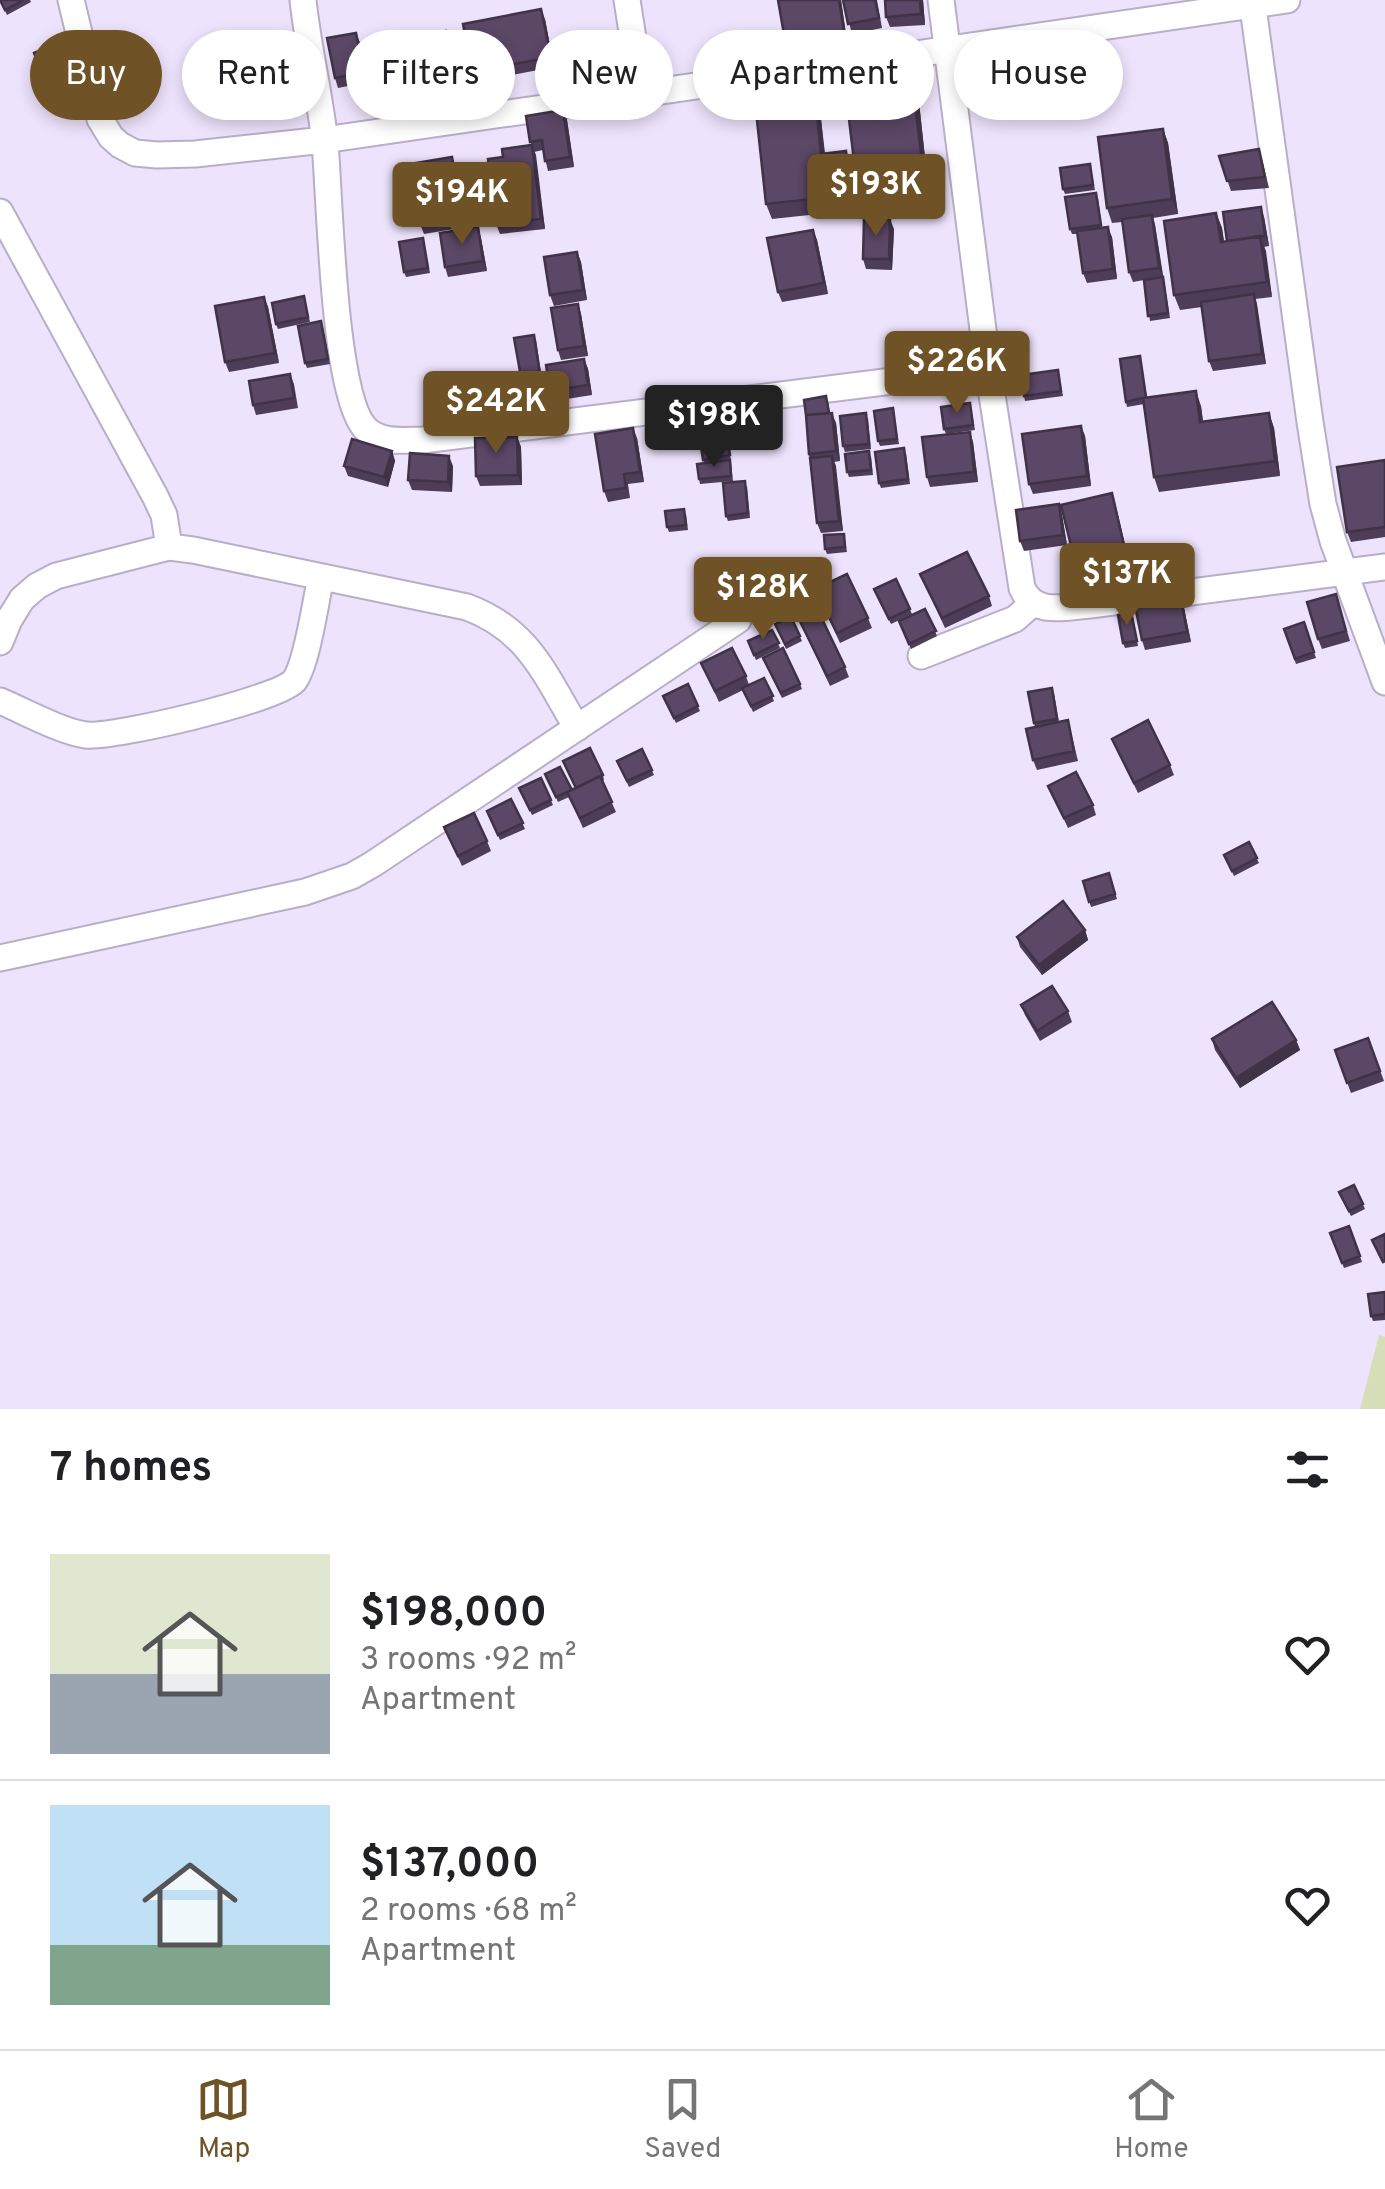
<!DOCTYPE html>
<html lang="en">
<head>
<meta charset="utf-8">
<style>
	:root { --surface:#fff; --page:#f6f6f6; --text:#202124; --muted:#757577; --line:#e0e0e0; --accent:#6f5326 }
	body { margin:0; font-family:Overpass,sans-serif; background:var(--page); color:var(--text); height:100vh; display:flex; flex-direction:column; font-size:38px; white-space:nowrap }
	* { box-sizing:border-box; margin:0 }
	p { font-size:32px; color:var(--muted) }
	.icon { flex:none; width:55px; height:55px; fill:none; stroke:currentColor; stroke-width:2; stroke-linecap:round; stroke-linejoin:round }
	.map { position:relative; height:1409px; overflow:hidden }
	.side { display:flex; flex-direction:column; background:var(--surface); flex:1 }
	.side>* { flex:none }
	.top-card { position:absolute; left:30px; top:30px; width:1325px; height:90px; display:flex; gap:20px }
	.price { position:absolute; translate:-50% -85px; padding:0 22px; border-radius:10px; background:var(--accent); color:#fff; font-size:32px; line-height:65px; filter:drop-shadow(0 2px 5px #0008) }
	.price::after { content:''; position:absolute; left:50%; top:60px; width:30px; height:22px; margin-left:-15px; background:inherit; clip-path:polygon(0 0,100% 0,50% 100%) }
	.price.on { background:#222; color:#fff }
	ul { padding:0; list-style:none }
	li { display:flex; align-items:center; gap:30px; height:250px; padding:0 50px }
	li+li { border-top:2px solid var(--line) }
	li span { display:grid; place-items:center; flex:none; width:280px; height:200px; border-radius:0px; color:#555 }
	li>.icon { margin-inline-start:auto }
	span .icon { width:120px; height:120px; fill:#fffc; stroke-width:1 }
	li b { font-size:42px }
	h2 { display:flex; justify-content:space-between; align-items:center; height:120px; padding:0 50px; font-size:42px }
	.chip { padding:0 35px; border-radius:45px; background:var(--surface); box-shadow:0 5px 15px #0003; font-size:35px; line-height:90px }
	.chip.on { background:var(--accent); color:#fff }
	.menu { display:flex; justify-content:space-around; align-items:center; height:140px; border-top:2px solid var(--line); background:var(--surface); font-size:28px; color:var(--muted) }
	.menu a { display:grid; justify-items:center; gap:5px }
	.menu .on { color:var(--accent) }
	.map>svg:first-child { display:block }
	.green { fill:#d6deb7 }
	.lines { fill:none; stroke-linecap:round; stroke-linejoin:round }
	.minor-casing { stroke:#b9aec7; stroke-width:29 }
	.minor { stroke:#fff; stroke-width:25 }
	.wall { fill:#4e3d58 }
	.shaded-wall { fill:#403247 }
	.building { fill:#5b4766; stroke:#403247; stroke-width:2.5 }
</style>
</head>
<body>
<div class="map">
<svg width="1385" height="1409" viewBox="0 0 1385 1409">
	<rect width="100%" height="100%" fill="#ede3fc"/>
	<path class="green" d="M1379,1335L1385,1337V1409H1360Z"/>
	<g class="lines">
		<g class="minor-casing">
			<path id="minor" d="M71,0L100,119L111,137L120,145L135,153L157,155L195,154L324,140L1287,0
				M303,0C308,48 320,95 325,143C330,199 333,393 365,428C380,444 404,440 423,440L988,369
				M627,0L642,95
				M941,0L988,369L1022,588C1034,616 1064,607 1090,605L1385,567
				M1252,0L1310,422L1323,504L1333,541L1385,682
				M0,212L155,496L164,515L169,547
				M0,642L9,620L22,599L37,586L56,576L169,547L193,550L467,607C529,630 545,675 577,728
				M921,656L1015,619L1032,604
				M0,701C24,711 62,732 86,735C114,738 276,700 294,681C307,665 316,599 321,577
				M0,958L305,892L352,876L373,864L738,620"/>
		</g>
		<use href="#minor" class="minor"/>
	</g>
	<path class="wall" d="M0,0H30L31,2L7,15Z
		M841,0L847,41L788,50L785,40Z
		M843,0H877L882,28L852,34Z
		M923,0L925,25L890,27L886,17Z
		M545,19L554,67L476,82L472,72Z
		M446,31L455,70L407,79L403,68Z
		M356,33L360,43L368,82L338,88L335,78Z
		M51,46L64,82L47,89L34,53Z
		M398,57L403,84L378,89L376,84Z
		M918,93L928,185L861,193L856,178Z
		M816,104L821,119L825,153L846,151L851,166L856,210L772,219L766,204Z
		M563,110L567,120L574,167L548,171L543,150L534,152L545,229L500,234L496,224L532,145L530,142Z
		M1163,129L1168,143L1178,214L1153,218L1155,225L1170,318L1150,321L1144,280L1133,282L1129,272L1122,222L1112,223L1107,208Z
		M1219,156L1262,159L1269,188L1231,191Z
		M452,157L456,167L466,227L424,234L420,224Z
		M1090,164L1095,190L1065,194L1063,189Z
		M1098,198L1102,228L1112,237L1117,279L1087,283L1083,273L1078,234H1072L1070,229Z
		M1216,213L1222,228L1224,241H1227L1264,217L1269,246L1264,247L1272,297L1255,299L1266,364L1213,371L1209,361L1202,307L1180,310L1174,295Z
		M478,227L481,238L487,271L448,277L445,267Z
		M894,229L892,270L866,269L863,259Z
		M813,230L817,240L828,294L782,302L778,292Z
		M423,238L430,273L406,277L404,272Z
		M577,252L581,262L587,300L554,306L550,295Z
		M304,296L310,322L278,329L276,324Z
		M264,297L268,307L279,363L229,372L225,362Z
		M578,304L581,314L588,356L561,360L558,350Z
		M323,327L330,364L307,368L305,363Z
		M536,340L542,379L523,382L521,377Z
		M1140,356L1147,397L1201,406L1203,422L1269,413L1274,428L1280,476L1159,492L1154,477L1144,404L1127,407L1126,402Z
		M584,359L588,369L592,395L554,401L550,391Z
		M1058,370L1063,396L1025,401L1024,396Z
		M290,374L294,384L298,408L256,415L253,405Z
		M828,401L830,413L836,423L840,461L834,462L843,531L821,533L817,523L809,454Z
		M970,403L975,430L946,434L944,429Z
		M893,408L899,444L880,446L878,441Z
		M868,418L871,449L845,452L843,446Z
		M1081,426L1085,436L1091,486L1033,494L1029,484Z
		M970,432L973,442L978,482L930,487L927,477Z
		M728,433L733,481L700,484L699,479L704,463L703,460Z
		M517,437L521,447L522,485L480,486L476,476Z
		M637,438L644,482L628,484L630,498L608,502L604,491Z
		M392,451L395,461L388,487L348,476L344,466Z
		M906,453L910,484L881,488L879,483Z
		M871,456L873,475L849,477L847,472Z
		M1385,460V537L1351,542L1347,532Z
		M453,466L452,492L412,490L408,480Z
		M747,486L750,518L728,521L726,516Z
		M1115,503L1132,574L1112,578L1106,557L1077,564L1073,554Z
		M686,514L688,530L669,532L667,527Z
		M1062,515L1067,545L1024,551L1020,541Z
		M845,539L847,552L827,554L825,549Z
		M1162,555L1170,586L1157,588L1148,558Z
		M920,574L989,596L992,606L945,628Z
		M896,579L912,614L891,624L876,594Z
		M815,589L868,618L872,628L840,643Z
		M1336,594L1350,641L1322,649L1318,639Z
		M793,607L845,667L849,677L830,686Z
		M1184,608L1191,642L1145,650L1142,640Z
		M925,609L937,636L911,649L899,621Z
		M791,617L802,641L786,649L775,624Z
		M1133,617L1138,646L1125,648L1123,643Z
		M1304,622L1316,658L1296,664L1284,629Z
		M772,630L780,648L756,660L748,641Z
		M701,663L746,676L749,685L764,678L774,701L753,712L743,690L719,702Z
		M765,663L800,684L802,689L782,698Z
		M688,684L700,711L676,723L663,696Z
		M1054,693L1059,722L1068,720L1078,761L1037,770L1033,760L1035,727L1034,723Z
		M1112,739L1170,765L1174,775L1138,793Z
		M642,749L654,775L629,787L617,761Z
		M603,775L604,780L602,781L616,812L583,828L569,797L558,802L547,779L572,790Z
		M541,778L553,805L532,815L519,788Z
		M1048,786L1093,805L1096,815L1068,828Z
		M511,799L525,829L500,840L487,811Z
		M444,827L487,841L491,851L462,866Z
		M1249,842L1259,863L1234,876L1224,855Z
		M1109,873L1117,899L1091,907L1083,881Z
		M1085,930L1088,940L1042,975L1020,947L1017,937Z
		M1021,1005L1068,1011L1072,1022L1040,1041L1025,1015Z
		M1368,1038L1384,1081L1351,1093L1335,1050Z
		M1212,1039L1296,1040L1300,1050L1240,1088L1215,1050Z
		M1354,1185L1365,1209L1351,1216L1341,1197Z
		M1349,1226L1362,1262L1344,1268L1330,1233Z
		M1385,1292V1320L1373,1321L1371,1316Z"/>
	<path class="shaded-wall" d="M839,0H841L847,41L844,31Z
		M920,0H923L925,25L921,14Z
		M541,9L545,19L554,67L551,57Z
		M356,33L360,43L368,82L364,72Z
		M912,78L918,93L928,185L923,170Z
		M816,104L821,119L826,169L821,154Z
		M563,110L567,120L574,167L570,157Z
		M1163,129L1168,143L1178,214L1172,199Z
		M532,145L536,155L545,229L541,219Z
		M846,151L851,166L856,210L851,195Z
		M452,157L456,167L466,227L462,217Z
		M1261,207L1264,217L1269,246L1265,236Z
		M1216,213L1222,228L1226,257L1221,242Z
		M1152,215L1155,225L1163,278L1159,268Z
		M890,219L894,229L892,270L889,259Z
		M478,227L481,238L487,271L483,261Z
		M1108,227L1112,237L1117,279L1113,269Z
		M813,230L817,240L828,294L824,283Z
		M1260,236L1266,251L1272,297L1267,282Z
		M577,252L581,262L587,300L583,290Z
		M1254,294L1257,304L1266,364L1262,354Z
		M264,297L268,307L279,363L275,353Z
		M578,304L581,314L588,356L584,346Z
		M584,359L588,369L592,395L588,385Z
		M1196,391L1201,406L1205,437L1200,422Z
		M832,413L836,423L840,461L836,451Z
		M1269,413L1274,428L1280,476L1275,461Z
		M1081,426L1085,436L1091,486L1087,476Z
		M633,428L637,438L644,482L640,472Z
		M970,432L973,442L978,482L974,472Z
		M517,437L521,447L522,485L518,475Z
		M392,451L395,461L388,487L384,477Z
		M449,456L453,466L452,492L448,482Z
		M832,456L836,466L843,531L839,521Z
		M1112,493L1115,503L1132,574L1128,563Z
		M1059,504L1062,515L1067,545L1063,535Z
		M1181,598L1184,608L1191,642L1187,632Z
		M1085,930L1088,940L1042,975L1039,965Z
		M1296,1040L1300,1050L1240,1088L1236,1078Z"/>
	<path class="building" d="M0,0H24L5,10Z
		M778,0H839L844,31L785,40Z
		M843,0H875L879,18L848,24Z
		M885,0H920L921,14L886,17Z
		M541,9L551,57L472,72L463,24Z
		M446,31L452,59L403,68L398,40Z
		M356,33L364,72L335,78L327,38Z
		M51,46L63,77L46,84L34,53Z
		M396,52L401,79L376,84L371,57Z
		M912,78L923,170L856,178L845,85Z
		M816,104L821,154L846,151L851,195L766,204L756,111Z
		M563,110L570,157L545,161L542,140L530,142L526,116Z
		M1163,129L1172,199L1107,208L1098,137Z
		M532,145L541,219L496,224L488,159L503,157L502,149Z
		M1259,149L1265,177L1227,181L1219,156Z
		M452,157L462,217L420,224L410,164Z
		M1090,164L1093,185L1063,189L1060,168Z
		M1096,193L1101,225L1070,229L1065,197Z
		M1261,207L1265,236L1227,241L1223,212Z
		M1216,213L1221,242L1260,236L1267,282L1174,295L1164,221Z
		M1152,215L1159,268L1129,272L1122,219Z
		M864,218L890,219L889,259H863Z
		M478,227L483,261L445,267L440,233Z
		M1108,227L1113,269L1083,273L1077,231Z
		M813,230L824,283L778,292L767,238Z
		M423,238L428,268L404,272L399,242Z
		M577,252L583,290L550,295L544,257Z
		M1163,277L1168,313L1148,316L1144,280Z
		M1254,294L1262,354L1209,361L1201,302Z
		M304,296L308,317L276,324L272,303Z
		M264,297L275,353L225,362L215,306Z
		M578,304L584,346L558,350L551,308Z
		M321,321L328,359L305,363L298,326Z
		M534,335L540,374L521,377L514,338Z
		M1140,356L1146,397L1126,402L1120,359Z
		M584,359L588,385L550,391L546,365Z
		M1058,370L1061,391L1024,396L1021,375Z
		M290,374L294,398L253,405L249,381Z
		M1196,391L1200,422L1269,413L1275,461L1154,477L1143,398Z
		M826,396L829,413L806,415L804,400Z
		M970,403L973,425L944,429L941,407Z
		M893,408L897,439L878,441L874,411Z
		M832,413L836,451L809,454L806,415Z
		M866,413L869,444L843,446L840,416Z
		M1081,426L1087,476L1029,484L1022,434Z
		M633,428L640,472L624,474L626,488L604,491L595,434Z
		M726,428L730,455L703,460L699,432Z
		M970,432L974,472L927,477L922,437Z
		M517,437L518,475L476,476L475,438Z
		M352,439L392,451L384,477L344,466Z
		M904,448L908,479L879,483L875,452Z
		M869,451L871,470L847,472L845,454Z
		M410,453L449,456L448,482L408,480Z
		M832,456L839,521L817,523L810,458Z
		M730,460L731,476L699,479L697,464Z
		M1385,460V527L1347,532L1337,467Z
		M745,481L748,513L726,516L723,483Z
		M1112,493L1128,563L1108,568L1103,547L1073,554L1061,505Z
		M1059,504L1063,535L1020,541L1016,510Z
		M684,509L686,525L667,527L665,511Z
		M844,534L845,547L825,549L824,535Z
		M967,552L989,596L942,618L920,574Z
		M1162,555L1168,580L1155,583L1148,558Z
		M847,574L868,618L837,633L815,589Z
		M896,579L910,609L889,619L874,589Z
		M1336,594L1346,631L1318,639L1307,602Z
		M812,598L845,667L827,676L793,607Z
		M1181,598L1187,632L1142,640L1135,606Z
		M925,609L936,631L909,644L899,621Z
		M1131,612L1137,641L1123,643L1118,615Z
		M791,617L800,636L785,644L775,624Z
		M1304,622L1314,652L1295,659L1284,629Z
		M772,630L779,643L754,655L748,641Z
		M732,648L746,676L715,691L701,663Z
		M783,648L800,684L781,693L763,658Z
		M764,678L773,696L751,706L742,688Z
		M688,684L698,706L674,718L663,696Z
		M1052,688L1057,719L1034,723L1028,692Z
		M1068,720L1074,751L1033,760L1026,729Z
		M1148,720L1170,765L1134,783L1112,739Z
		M590,748L603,775L576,788L563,761Z
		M642,749L652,770L627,781L617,761Z
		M560,767L572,790L556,797L545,774Z
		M1076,772L1093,805L1064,818L1048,786Z
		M600,776L612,802L580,818L567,792Z
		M541,778L551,800L530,810L519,788Z
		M511,799L523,823L498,835L487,811Z
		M474,813L487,841L458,856L444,827Z
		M1249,842L1257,858L1232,871L1224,855Z
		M1109,873L1115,894L1089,902L1083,881Z
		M1063,901L1085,930L1039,965L1017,937Z
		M1052,986L1068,1011L1037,1031L1021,1005Z
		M1272,1002L1296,1040L1236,1078L1212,1039Z
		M1368,1038L1380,1071L1347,1083L1335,1050Z
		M1354,1185L1363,1204L1349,1211L1339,1192Z
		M1349,1226L1360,1256L1342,1263L1330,1233Z
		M1385,1234V1261L1383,1262L1372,1240Z
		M1385,1292V1314L1371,1316L1368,1294Z"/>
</svg>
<b class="price" style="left:876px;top:239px">$193K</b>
<b class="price" style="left:462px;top:247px">$194K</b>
<b class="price" style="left:957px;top:416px">$226K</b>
<b class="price" style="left:496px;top:456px">$242K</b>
<b class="price on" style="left:714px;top:470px">$198K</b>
<b class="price" style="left:1127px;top:628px">$137K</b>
<b class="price" style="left:763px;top:642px">$128K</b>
<div class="top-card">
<a class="chip on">Buy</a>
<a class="chip">Rent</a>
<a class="chip">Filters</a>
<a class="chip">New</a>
<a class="chip">Apartment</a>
<a class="chip">House</a>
</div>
</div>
<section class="side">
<h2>7 homes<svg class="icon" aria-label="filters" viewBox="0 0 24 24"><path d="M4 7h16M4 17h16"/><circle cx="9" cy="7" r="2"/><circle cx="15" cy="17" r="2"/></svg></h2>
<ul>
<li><span style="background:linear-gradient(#dfe7d0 60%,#9aa5b1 0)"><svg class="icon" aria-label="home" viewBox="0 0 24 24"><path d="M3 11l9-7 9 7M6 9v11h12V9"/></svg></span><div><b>$198,000</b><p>3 rooms · 92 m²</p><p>Apartment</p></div><svg class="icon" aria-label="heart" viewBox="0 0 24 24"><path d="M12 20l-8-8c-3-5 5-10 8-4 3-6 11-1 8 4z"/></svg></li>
<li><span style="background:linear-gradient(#bfe0f5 70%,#7fa58c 0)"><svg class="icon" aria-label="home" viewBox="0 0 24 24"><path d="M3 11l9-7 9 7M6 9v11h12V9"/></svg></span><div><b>$137,000</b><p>2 rooms · 68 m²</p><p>Apartment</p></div><svg class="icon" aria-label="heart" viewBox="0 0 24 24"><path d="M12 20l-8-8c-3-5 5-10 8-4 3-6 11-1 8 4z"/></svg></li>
</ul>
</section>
<nav class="menu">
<a class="on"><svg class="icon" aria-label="map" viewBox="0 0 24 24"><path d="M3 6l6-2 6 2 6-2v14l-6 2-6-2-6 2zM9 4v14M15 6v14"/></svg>Map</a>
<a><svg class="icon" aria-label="saved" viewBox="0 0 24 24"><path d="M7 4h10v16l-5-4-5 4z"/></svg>Saved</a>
<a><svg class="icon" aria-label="home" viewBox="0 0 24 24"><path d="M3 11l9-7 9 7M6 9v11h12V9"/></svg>Home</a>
</nav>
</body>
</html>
